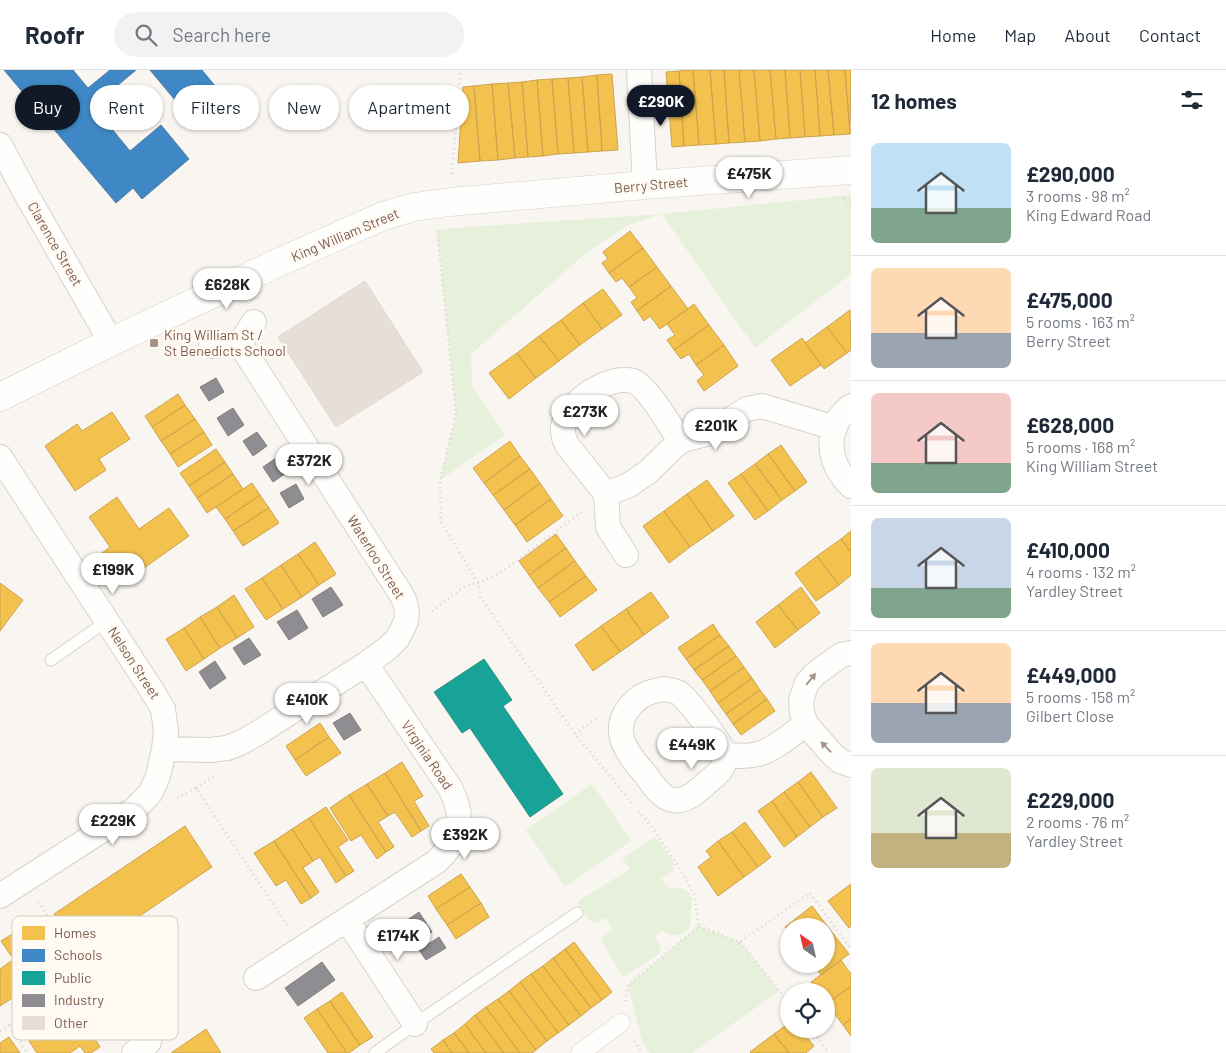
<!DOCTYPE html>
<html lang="en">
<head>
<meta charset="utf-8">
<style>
	:root { --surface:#fff; --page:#f2f2f3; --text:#1f2937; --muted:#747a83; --line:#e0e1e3; --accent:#111827 }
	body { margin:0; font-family:Barlow,sans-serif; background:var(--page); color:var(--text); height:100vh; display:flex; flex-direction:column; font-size:19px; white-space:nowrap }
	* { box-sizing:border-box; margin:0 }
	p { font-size:16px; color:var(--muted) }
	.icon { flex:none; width:28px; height:28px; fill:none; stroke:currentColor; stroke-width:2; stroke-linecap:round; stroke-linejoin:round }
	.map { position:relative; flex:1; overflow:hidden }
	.drawer { display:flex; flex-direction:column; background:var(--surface); width:375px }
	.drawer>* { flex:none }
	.banner { position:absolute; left:15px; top:15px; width:475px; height:45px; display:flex; gap:10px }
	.needle { width:32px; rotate:326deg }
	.fabs { position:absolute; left:780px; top:848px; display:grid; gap:10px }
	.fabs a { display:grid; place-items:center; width:55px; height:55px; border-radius:50%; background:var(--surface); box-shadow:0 1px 4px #0004; font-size:25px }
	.price { position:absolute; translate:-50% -42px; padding:0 11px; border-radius:18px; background:#fff; color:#222; font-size:16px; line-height:32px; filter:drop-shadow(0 1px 2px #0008) }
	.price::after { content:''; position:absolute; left:50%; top:30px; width:15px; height:11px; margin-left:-8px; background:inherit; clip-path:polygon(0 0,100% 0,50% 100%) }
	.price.selected { background:var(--accent); color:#fff }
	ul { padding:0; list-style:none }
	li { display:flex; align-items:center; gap:15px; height:125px; padding:0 20px }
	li+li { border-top:1px solid var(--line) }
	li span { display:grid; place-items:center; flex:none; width:140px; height:100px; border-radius:8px; color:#555 }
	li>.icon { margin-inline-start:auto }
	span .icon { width:60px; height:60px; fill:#fffc; stroke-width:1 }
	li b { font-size:21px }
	h2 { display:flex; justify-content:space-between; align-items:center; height:60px; padding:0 20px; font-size:21px }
	.tag { padding:0 18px; border-radius:22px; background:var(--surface); box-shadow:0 1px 4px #0004; font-size:18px; line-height:45px }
	.tag.selected { background:var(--accent); color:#fff }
	header { display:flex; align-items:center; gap:30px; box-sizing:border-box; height:70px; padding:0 25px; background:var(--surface); border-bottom:1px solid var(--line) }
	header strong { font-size:24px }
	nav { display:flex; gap:28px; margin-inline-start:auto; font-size:18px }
	.search { width:350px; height:45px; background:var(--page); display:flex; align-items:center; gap:12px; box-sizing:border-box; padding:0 18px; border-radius:28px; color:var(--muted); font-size:19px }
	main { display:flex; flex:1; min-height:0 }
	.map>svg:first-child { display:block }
	.green { fill:#e7f0db }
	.homes { fill:#f2c14e; stroke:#cea34e }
	.schools { fill:#3f88c5; stroke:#517ba1 }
	.public { fill:#17a398; stroke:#358e82 }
	.industry { fill:#8d8d92; stroke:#877e7d }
	.building { fill:#e6ded7; stroke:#e2d8d2 }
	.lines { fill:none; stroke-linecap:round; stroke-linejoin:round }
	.service-casing { stroke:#d7d1cb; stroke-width:13 }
	.pedestrian-casing { stroke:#d7d1cb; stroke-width:19 }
	.minor-casing { stroke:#d7d1cb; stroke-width:26 }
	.tertiary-casing { stroke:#d7d1cb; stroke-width:29 }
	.path { stroke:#dcd5d0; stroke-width:3; stroke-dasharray:1 4; stroke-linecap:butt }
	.service { stroke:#fefefd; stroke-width:11 }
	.pedestrian { stroke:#fefefd; stroke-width:18 }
	.minor { stroke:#fefefd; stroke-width:24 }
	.tertiary { stroke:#fefefd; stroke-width:28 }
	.oneway { fill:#a8958b }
	.poi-dot { fill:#a69286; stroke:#fffaf3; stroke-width:2 }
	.labels { text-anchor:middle; stroke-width:5; stroke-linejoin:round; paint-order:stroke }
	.street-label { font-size:14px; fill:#7a5c4d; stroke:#fffaf3 }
	.poi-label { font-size:14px; fill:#7a5c4d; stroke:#fffaf3; text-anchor:start }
	.key { fill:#fffaf3; stroke:#d7cbc1; stroke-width:1 }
	.key-label { font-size:14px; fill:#7a5c4d }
</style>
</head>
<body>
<header>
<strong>Roofr</strong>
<div class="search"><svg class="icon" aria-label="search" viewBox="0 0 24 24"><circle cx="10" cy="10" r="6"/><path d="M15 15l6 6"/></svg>Search here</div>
<nav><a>Home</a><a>Map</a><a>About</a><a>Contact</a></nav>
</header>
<main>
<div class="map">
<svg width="851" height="983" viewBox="0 0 851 983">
	<rect width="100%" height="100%" fill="#f9f5f0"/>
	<path class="green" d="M851,125V204L755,278L662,144L628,155L586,183L471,284L472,316L505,365L440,410L456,344L437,161L452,158L662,144Z
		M592,714L631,771L565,817L526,760Z
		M654,768L658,770L673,791L674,797L673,801L661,809L670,819L682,818L689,822L692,830L690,856L687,861L680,865H670L663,861L655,866L661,877L660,883L623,907L601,871V868L612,859L606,847C603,849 599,853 595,853C589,853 581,837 577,832L630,799L622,788Z
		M699,856L740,872L779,921L692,983H650L642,971L628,915Z"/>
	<path class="homes" d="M693,0H710L716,74L699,75Z
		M693,0L699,75L684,76L679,1Z
		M710,0H724L729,73L716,74Z
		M724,0H739L745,72L729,73Z
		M739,0H754L760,71L745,72Z
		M754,0H770L776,69L760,71Z
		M770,0H785L790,68L776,69Z
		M785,0H800L805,67L790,68Z
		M800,0H815L820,66L805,67Z
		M815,0H828L834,65L820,66Z
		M828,0H845L850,64L834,65Z
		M845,0H851L850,64Z
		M679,1L684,76L672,77L666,2Z
		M612,4L618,80L602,81L597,5Z
		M597,5L602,81L588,82L582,7Z
		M582,7L588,82L574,83L568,8Z
		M568,8L574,83L558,84L552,9Z
		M552,9L558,84L543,86L537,10Z
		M537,10L543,86L528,87L522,12Z
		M522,12L528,87L515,88L508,13Z
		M508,13L515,88L498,90L492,14Z
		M492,14L498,90L480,91L474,16Z
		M474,16L480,91L458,93L463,17Z
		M630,161L643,178L609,203L602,193L608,189L603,182Z
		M643,178L657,197L629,217L622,208L616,212L609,203Z
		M657,197L671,216L637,241L631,232L637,228L629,217Z
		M671,216L688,239L660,259L650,246L644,251L637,241Z
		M603,219L622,245L602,259L583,233Z
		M583,233L602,259L580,275L561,250Z
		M694,234L709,255L674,280L667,270L675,265L667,254Z
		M850,240L851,280L847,283L827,257Z
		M561,250L580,275L559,291L539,266Z
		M709,255L724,275L696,295L689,284L681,289L674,280Z
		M827,257L847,283L824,299L805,273Z
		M539,266L559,291L536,308L517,283Z
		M802,268L821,295L790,316L771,290Z
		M724,275L738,296L704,321L697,311L704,305L696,295Z
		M517,283L536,308L509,329L489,303Z
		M178,324L185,335L152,357L145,346Z
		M185,335L195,349L161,371L152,357Z
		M112,342L130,369L99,389L106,400L75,421L45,376L77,354L82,361Z
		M195,349L204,362L170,384L161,371Z
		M204,362L212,375L178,397L170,384Z
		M510,371L520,386L484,413L473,398Z
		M781,375L807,412L795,421L768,384Z
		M216,379L225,392L189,416L180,403Z
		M768,384L795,421L782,430L755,394Z
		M520,386L530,399L493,425L484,413Z
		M225,392L233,404L197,428L189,416Z
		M755,394L782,430L768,441L741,404Z
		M530,399L540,413L504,440L493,425Z
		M233,404L243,419L207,443L197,428Z
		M741,404L768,441L755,450L728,413Z
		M707,410L734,446L713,461L687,424Z
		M252,413L260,425L225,449L216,437Z
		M540,413L551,429L515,455L504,440Z
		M687,424L713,461L690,477L664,441Z
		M260,425L269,438L233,461L225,449Z
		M117,427L139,459L169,438L189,466L123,513L102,483L110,477L89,447Z
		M551,429L563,446L527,472L515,455Z
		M269,438L279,453L243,476L233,461Z
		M664,441L690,477L669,493L643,456Z
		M851,461V482L841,469Z
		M556,464L566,478L529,505L519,491Z
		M841,469L851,482V505L839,515L817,486Z
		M315,472L336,504L319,515L298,484Z
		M566,478L575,491L538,518L529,505Z
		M298,484L319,515L302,527L281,495Z
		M817,486L839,515L816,531L795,503Z
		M575,491L586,506L549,532L538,518Z
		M281,495L302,527L283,539L262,508Z
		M586,506L597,520L560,547L549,532Z
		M262,508L283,539L266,550L245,519Z
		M0,513L23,530L0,561Z
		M801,517L820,543L798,560L778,535Z
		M651,522L669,547L644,565L626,539Z
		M234,525L254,557L237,568L217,537Z
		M778,535L798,560L775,578L756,552Z
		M217,537L237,568L220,578L200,547Z
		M626,539L644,565L620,582L601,556Z
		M200,547L220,578L204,589L184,558Z
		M713,554L720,565L686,589L678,578Z
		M601,556L620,582L593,601L575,575Z
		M184,558L204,589L186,601L166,569Z
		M720,565L729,576L694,600L686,589Z
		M729,576L736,586L702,610L694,600Z
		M736,586L744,597L710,621L702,610Z
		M744,597L752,608L718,633L710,621Z
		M752,608L760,620L726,644L718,633Z
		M760,620L767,629L733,654L726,644Z
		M767,629L775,641L741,665L733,654Z
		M320,653L329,667L295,690L286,676Z
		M329,667L341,683L306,706L295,690Z
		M402,692L423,726L414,731L429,756L421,761L385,703Z
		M811,702L837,738L823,747L798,712Z
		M385,703L421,761L412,767L395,742L388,746L367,714Z
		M798,712L823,747L810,757L784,722Z
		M367,714L388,746L378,752L394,777L386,782L349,725Z
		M784,722L810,757L797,767L772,731Z
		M349,725L386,782L377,789L361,765L351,771L330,738Z
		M772,731L797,767L784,777L758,741Z
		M326,737L348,770L338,777L354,801L346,806L309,748Z
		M309,748L346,806L336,813L320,787L313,791L292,759Z
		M745,752L771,787L758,797L732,762Z
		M185,756L212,797L82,885L54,844Z
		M292,759L313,791L303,798L319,822L311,828L274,771Z
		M732,762L758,797L744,807L718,771Z
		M274,771L311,828L301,834L286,810L276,816L254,783Z
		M718,771L744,807L718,826L698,797L711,787L706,781Z
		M461,804L470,817L436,839L428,826Z
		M851,814V856L849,858L828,831Z
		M470,817L481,833L447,855L436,839Z
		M481,833L489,847L456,869L447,855Z
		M812,836L831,861L826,864V856H789V862L785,857Z
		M40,856L68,897L53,908L43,893L25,906L1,871L14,863L19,871Z
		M831,861L849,884L821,905L813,894H826V864Z
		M574,872L612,922L602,930L565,879Z
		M565,879L602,930L591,938L553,888Z
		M553,888L591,938L581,946L543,896Z
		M14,889L39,927L26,937L17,925L0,936V899Z
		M841,890L850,903L851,902V916L827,934L826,921H818L811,912Z
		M543,896L581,946L569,955L531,904Z
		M531,904L569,955L558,963L520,912Z
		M520,912L558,963L547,971L509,921Z
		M851,916V949L843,955L827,934Z
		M88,917L115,956L95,969L100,977L91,983H85L80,976L70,983H37L29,971L49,958L42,947L55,938L62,950L81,937L74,926Z
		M509,921L547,971L536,980L498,929Z
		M342,922L373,967L360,975L330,931Z
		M498,929L536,980L532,983H520L486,937Z
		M330,931L360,975L349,983H347L317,939Z
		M486,937L520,983H504L475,945Z
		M317,939L347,983H328L304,948Z
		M475,945L504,983H486L465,954Z
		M851,949V966L843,955Z
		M789,953V959H800L814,976L806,983H789L774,964Z
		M465,954L486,983H469L454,963Z
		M206,959L221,983H171Z
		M454,963L469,983H452L443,970Z
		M774,964L789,983H751L750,982Z
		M9,967L20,983H0V973Z
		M443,970L452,983H434L431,979Z"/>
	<path class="schools" d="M4,0H73L88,18L110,0H136L93,36L130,81L161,55L189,89L142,129L133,118L116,133Z
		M150,0H202L225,28L195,54Z"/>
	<path class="public" d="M484,589L512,630L503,636L563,724L530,747L470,658L462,663L434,622Z"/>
	<path class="industry" d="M216,308L224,322L209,331L200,317Z
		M233,338L244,355L228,366L217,348Z
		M257,362L267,376L253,386L243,371Z
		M279,386L289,401L273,412L263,397Z
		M296,414L304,429L289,438L280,423Z
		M331,517L343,535L323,547L312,529Z
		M297,540L308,558L289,570L277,552Z
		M249,568L261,585L244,595L233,578Z
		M215,591L226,608L210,619L199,602Z
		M350,643L361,660L344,670L333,653Z
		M419,842L432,862L417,873L403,853Z
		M439,867L446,878L426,890L419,880Z
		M322,892L335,910L298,936L285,918Z"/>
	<path class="building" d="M365,211L423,302L336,357L278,267Z"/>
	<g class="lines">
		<g class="service-casing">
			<path id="service" d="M51,590L107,551
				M375,983L415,954L577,843"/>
		</g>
		<g class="pedestrian-casing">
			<path id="pedestrian" d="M580,983L621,953"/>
		</g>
		<g class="minor-casing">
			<path id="minor" d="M639,0L645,115
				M0,75L25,122L111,272
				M211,276L240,274L254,252
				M851,336C823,358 827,393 851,416
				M0,387L151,619L163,639L166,661L164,679L158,706L151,722L135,739L0,826
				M606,424L629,415L648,402L680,371L706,364L747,339L762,336L835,358
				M626,485L608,457L606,424L567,375C564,369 562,363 563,356C569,331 607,305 633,311C646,315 672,358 680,371
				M851,583L841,585L815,604L807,613L801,630L802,643L806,654L831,683L840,691L851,695
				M664,619C670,620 674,620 679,623C688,630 725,676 725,687C725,699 717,704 709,711C699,719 687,733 673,730C661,728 653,715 646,705C637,695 622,677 621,663C619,647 632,630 646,624C652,621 658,620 664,619Z
				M164,679L210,680L227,678L240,673L258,663L366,594L388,578L397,569L402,560L406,551L407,542L405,532L401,524L240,274
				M725,685C736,686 747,687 758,684C774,680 792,664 806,654
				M347,850L415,954
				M256,908L436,792C460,770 466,748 450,718L366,594
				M134,983L149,972"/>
		</g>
		<g class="tertiary-casing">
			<path id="tertiary" d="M0,327L111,272L273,195L383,146L414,137L450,132L645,115L851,100"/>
		</g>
		<path class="path" d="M452,104L460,0
			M844,128L851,138
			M437,160L456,344L440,410L441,452L478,513L481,528L575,664L632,733
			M432,541L466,515L478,513L503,501L582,442
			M575,664L597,648
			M196,718L214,706
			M177,728L196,718L288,857
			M38,832L125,960
			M699,856L740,872L810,823L851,879
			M740,872L789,932
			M625,931L628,915L699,856L694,825L683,804L655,761L636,738
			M9,955L27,983
			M811,959L829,983
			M0,961L87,904
			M634,971L642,983"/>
		<use href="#service" class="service"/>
		<use href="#pedestrian" class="pedestrian"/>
		<use href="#minor" class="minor"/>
		<use href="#tertiary" class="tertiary"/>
	</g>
	<defs><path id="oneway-solid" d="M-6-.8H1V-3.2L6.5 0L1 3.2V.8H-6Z" transform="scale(1.25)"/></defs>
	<g class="oneway">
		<use href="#oneway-solid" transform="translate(811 609) rotate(-51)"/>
		<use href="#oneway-solid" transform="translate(826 677) rotate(-134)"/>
	</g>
	<rect class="poi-dot" x="149" y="268" width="10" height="10" rx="2.5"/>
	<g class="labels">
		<g class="street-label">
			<text transform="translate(651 115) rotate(-5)" y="5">Berry Street</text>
			<text transform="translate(345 165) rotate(-23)" y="5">King William Street</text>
			<text transform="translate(55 174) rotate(60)" y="5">Clarence Street</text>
			<text transform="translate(376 487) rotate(58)" y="5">Waterloo Street</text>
			<text transform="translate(134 593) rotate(57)" y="5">Nelson Street</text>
			<text transform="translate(427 685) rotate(56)" y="5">Virginia Road</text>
		</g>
		<g class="poi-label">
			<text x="164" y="270">King William St /<tspan x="164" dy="16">St Benedicts School</tspan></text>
		</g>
	</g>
	<rect x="12" y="846" width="166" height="124" rx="8" class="key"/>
	<rect x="22" y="856" width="23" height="14" fill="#f2c14e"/>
	<rect x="22" y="879" width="23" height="13" fill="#3f88c5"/>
	<rect x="22" y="901" width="23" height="14" fill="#17a398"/>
	<rect x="22" y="924" width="23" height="13" fill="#8d8d92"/>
	<rect x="22" y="946" width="23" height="14" fill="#e6ded7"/>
	<g class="key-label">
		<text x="54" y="868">Homes</text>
		<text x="54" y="890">Schools</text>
		<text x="54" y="913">Public</text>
		<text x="54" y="935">Industry</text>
		<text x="54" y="958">Other</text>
	</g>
</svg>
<div class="fabs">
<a><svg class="needle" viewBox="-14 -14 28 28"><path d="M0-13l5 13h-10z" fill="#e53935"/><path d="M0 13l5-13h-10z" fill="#747a83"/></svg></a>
<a><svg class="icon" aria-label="locate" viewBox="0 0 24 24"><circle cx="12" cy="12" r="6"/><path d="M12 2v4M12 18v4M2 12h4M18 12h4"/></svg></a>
</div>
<b class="price selected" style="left:661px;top:57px">£290K</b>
<b class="price" style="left:749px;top:129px">£475K</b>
<b class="price" style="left:227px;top:240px">£628K</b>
<b class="price" style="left:585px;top:367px">£273K</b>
<b class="price" style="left:716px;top:381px">£201K</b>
<b class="price" style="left:309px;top:416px">£372K</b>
<b class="price" style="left:113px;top:525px">£199K</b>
<b class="price" style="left:307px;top:655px">£410K</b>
<b class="price" style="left:692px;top:700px">£449K</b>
<b class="price" style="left:113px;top:776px">£229K</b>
<b class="price" style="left:465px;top:790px">£392K</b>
<b class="price" style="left:398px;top:891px">£174K</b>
<div class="banner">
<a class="tag selected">Buy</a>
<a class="tag">Rent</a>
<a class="tag">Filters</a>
<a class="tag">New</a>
<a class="tag">Apartment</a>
</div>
</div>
<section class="drawer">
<h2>12 homes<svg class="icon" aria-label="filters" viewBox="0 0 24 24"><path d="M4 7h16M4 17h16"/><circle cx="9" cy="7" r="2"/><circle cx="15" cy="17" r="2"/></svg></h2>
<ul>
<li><span style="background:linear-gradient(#bfe0f5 65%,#7fa58c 0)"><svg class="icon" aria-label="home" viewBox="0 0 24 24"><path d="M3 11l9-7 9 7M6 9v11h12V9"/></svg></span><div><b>£290,000</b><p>3 rooms · 98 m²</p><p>King Edward Road</p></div></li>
<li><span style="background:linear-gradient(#ffd9b3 65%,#9aa5b1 0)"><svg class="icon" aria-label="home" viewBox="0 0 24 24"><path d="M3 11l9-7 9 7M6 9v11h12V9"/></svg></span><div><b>£475,000</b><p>5 rooms · 163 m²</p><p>Berry Street</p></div></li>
<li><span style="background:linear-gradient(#f6c9c9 70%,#7fa58c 0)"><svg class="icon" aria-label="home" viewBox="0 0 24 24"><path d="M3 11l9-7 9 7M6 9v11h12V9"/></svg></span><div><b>£628,000</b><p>5 rooms · 168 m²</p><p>King William Street</p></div></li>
<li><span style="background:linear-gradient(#c9d6e8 70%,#7fa58c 0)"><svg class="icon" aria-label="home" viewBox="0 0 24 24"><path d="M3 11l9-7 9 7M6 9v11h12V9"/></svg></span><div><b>£410,000</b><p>4 rooms · 132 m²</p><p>Yardley Street</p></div></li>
<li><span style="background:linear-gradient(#ffd9b3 60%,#9aa5b1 0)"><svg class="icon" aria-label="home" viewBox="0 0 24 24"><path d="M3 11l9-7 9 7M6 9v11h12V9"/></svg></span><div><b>£449,000</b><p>5 rooms · 158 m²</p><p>Gilbert Close</p></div></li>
<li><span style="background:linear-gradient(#dfe7d0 65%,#c2b280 0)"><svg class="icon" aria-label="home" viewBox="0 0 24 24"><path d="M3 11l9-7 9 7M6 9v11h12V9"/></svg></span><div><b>£229,000</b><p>2 rooms · 76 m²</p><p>Yardley Street</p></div></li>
</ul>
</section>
</main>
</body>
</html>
